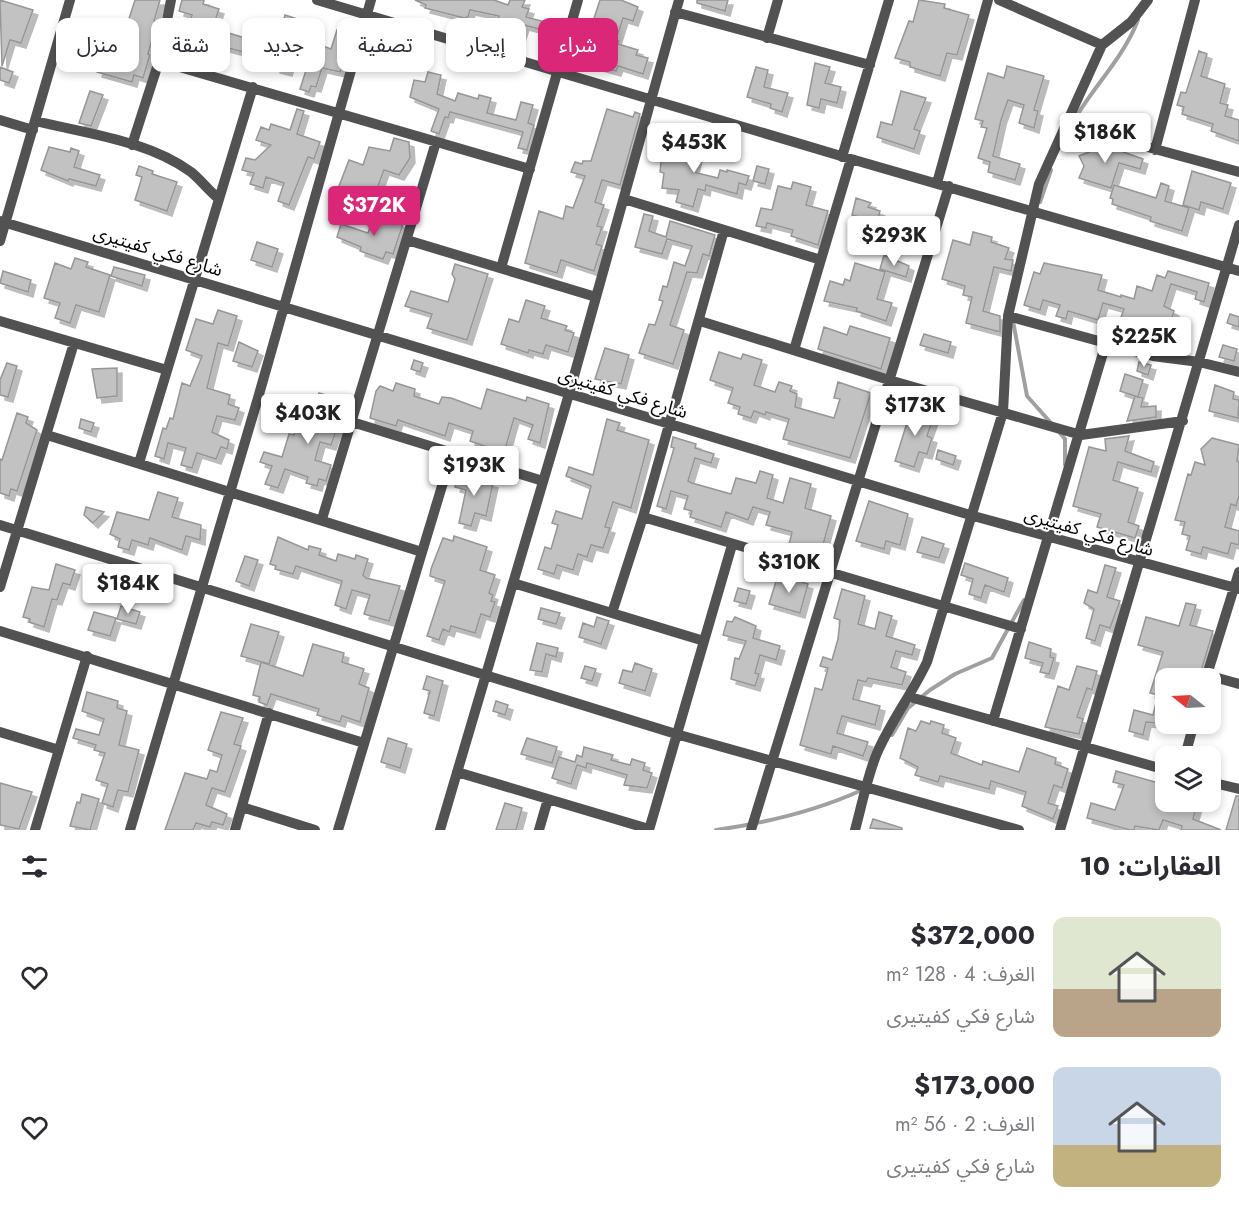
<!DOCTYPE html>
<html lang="ar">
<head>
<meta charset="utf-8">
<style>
	:root { --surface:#fff; --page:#f7f7f7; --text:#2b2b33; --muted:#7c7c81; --accent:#db2777 }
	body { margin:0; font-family:Jost,"Noto Sans Arabic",sans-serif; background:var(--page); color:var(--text); direction:rtl; height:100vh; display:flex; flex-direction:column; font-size:22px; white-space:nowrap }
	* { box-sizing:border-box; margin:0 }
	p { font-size:20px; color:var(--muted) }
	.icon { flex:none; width:33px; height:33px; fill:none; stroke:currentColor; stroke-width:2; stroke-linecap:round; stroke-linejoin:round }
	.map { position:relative; height:830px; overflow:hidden; direction:ltr }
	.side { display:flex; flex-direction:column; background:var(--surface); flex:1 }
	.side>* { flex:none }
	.guide { position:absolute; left:18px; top:18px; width:600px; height:54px; direction:rtl; display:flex; gap:12px }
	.needle { width:39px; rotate:288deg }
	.buttons { position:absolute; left:1155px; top:668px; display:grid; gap:12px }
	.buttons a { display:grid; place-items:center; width:66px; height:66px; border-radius:12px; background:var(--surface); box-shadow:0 3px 9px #0003; font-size:30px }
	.price { position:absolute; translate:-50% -51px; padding:0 14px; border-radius:6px; background:#fff; color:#222; font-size:20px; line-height:39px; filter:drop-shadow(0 2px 3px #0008) }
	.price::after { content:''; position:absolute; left:50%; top:36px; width:18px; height:14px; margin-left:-9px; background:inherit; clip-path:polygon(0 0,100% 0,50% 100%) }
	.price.active { background:var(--accent); color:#fff }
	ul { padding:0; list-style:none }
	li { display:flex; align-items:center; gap:18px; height:150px; padding:0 18px }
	li span { display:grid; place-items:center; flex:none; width:168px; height:120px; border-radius:12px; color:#555 }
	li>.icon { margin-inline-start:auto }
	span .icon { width:72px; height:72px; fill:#fffc; stroke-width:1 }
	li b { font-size:26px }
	h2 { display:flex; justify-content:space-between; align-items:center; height:72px; padding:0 18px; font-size:26px }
	.pill { padding:0 21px; border-radius:12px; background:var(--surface); box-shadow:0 3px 9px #0003; font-size:21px; line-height:54px }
	.pill.active { background:var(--accent); color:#fff }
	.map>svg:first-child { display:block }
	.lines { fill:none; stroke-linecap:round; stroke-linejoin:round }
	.stream { stroke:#a0a0a0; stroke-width:4 }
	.building { fill:#c2c2c2; stroke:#969696; stroke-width:1.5; filter:url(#shadow) }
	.street { stroke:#525252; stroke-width:10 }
	.labels { text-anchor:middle; stroke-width:4.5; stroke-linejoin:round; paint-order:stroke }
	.street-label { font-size:18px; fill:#000; stroke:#fff }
</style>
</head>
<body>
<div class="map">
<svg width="1239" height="830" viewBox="0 0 1239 830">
	<defs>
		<filter id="shadow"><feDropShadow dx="5" dy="5" stdDeviation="0" flood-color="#0004"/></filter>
	</defs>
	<rect width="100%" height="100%" fill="#fff"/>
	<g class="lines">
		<path class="stream" d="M1071,125C1091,89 1123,59 1138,20
			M1040,202L1051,170
			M1013,321L1027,396L1051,423
			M1060,433L1065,439V465
			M892,735L908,708L930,690L955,674L992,658L1024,600
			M716,830C765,823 816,811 862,790"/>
	</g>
	<path class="building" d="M0,0L33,10L21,43L10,40L2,66Z
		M135,0H160L154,21L157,22L148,54L150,55L143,78L134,75L132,82L97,72L101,60L88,56L91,49L82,46L85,39L82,38L88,23L125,31Z
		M182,0H204L203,4L219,9L211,33L188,27L192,15L179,11Z
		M415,0H494L508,5L510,0H525L522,7L529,9L526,17L560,26L557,34L524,25L518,43L499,37L501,31L495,29L499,16L470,10L468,17L464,18L425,8L426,5Z
		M600,0H621L638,7L633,21L623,18L616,40L619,41L618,44L638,50L636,55L648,58L643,74L618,66L616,71L580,61Z
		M697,0H728L725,11L697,3Z
		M919,0L945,4L944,8L969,15L957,55L947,53L940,76L910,67V62L895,58L909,21L913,22Z
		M285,15L319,26L315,43L331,49L337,30L346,32L343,43L350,46L340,72L322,68L316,87L311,86L309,92L300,89L308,64L291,59L287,71L275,68L276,64L247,56V53L217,45L222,31L255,41L258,30L279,36Z
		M1199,51L1207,54L1201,76L1225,84L1220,103L1228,105L1225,116L1239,120V141L1211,131L1213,124L1182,114L1184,107L1177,105L1181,92L1186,93Z
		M815,63L830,67L825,83L841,87L837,103L821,99L819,108L807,105Z
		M1007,66L1044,76L1034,110L1038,111L1034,128L1019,123L1024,105L1008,100L1001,120L993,156L1020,164L1015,180L988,172L990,162L978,158L987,128L981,127L983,121L975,119L988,73L1004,78Z
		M0,67L13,72L9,83L0,80Z
		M756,67L768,70L764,87L788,93L782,112L770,108L771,104L747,97Z
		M428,72L441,75L437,94L455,101L458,93L478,99L479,95L491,98L487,113L516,120L521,102L533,105L528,123L534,125L527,150L518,148L523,132L450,112L448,118L445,117L439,134L431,131L439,109L410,97L414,80L425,82Z
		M90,91L103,95L91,126L79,123Z
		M901,91L926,98L914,129L920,131L914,149L877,137L881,122L892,125Z
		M297,109L304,111L297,134L320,142L314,159L308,157L289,205L278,201L284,183L266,177L263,188L250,184L254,173L242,170L246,158L255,160L271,145L256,140L261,127L269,130L271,124L290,130Z
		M607,109L633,117L635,112L640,114L620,185L602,180L595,202L604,205L597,226L602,227L596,244L602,246L594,271L561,260L557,273L525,263L539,211L563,219L566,206L573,208L585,176L571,172L575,162L582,164L583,161H591Z
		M686,132L702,137L693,172L718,178L720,170L727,172V170L749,176L746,185L739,183L737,194L706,185L705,191L698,189L693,207L676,202L679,190L662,188L664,173L660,172L661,162L663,152L679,157Z
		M394,138L409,142L410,158L399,175L384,170L377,189L371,187L366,201L336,194L349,160L363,165L369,147L390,151Z
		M1089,144H1101L1143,159L1140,169L1119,163L1111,188L1079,178L1084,166L1079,156L1089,152Z
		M49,147L70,152L71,148L79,151L74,167L100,175L96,186L69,179L68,181L41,170Z
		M139,166L153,171L152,174L177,182L167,211L135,200L142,177L136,175Z
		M757,166L769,169L765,184L753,181Z
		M1192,171L1231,183L1223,209L1201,202L1199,210L1183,205Z
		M793,182L811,187L806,205L828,211L818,245L791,236L793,230L767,223L766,228L756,226L761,208L772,210L778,186L791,189Z
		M1161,183L1169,186L1165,201L1189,208L1182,231L1150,221L1151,217L1112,204L1113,199L1110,198L1114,185L1156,198Z
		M856,198L871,203L868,207L880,211L877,222L852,215Z
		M644,214L653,216L649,231L666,237L670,221L715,235L709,256L703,254L697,273L687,272L670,325L684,330L673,364L639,353L649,324L655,325L663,301L659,300L663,286L667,287L674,262L685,266L692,246L667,239L662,254L635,247Z
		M374,215L403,224L393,254L386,252L383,259L360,251L361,247L337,237L341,224L368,233Z
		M973,232L992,237L991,242L1009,248L1005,259L1013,260L1011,271L994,267L983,311L1000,316V332L966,323L972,297L963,295L965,286L942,279L953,240L970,245Z
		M257,242L278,249L272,267L251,260Z
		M884,255L909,266L906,277L880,269Z
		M75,258L88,262L86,267L110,275L99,312L76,305L70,323L55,318L60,303L44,298L55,263L71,269Z
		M855,263L885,272L877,299L892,303L886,321L856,311L857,308L824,301L830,281L843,285L845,279L850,281Z
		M1044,263L1102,275L1098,290L1121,297V295L1134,299L1137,286L1152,291L1157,275L1165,278L1168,271L1209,283L1204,302L1195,299L1197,292L1171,284L1164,306L1174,311L1165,341L1161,342L1117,328L1124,309L1103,303L1098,320L1068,311L1066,319L1056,316L1060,305L1043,300L1040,310L1024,305L1034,272L1040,274Z
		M455,264L488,274L467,340L427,328L432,314L405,306L411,291L448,302L455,279L452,274Z
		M114,267L145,275L142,286L111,276Z
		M3,271L31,280L28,292L0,283Z
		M526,300L545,306L541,318L567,326L565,330L574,333L568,352L546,345L543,354L529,350L528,353L501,344L509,319L519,322Z
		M218,310L237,316L228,346L218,343L207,388L230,395L228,404L239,408L235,420L217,416L212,432L229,440L227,449L221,447L216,459L197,453L192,468L181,465L186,448L168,443L164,459L155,456L163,428L166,429L170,418L173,419L182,383L190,386L202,356L186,350L196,319L213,324Z
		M1230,314L1239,317V327L1227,323Z
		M850,326L890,338L881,369L818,349L824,327L847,335Z
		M924,334L951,342L948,353L920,345Z
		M239,342L258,351L252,367L233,361Z
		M1223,345L1237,349L1234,361L1219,357Z
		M605,348L629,355L621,384L595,379Z
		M719,352L741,359L743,354L762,360L754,385L775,392L779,382L792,386L790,391L797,394L795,407L834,418L840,399L834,398L838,382L871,393L850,458L783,439L789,419L766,412L765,415L754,411L751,418L738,414L740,407L728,403L733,388L710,380Z
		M414,360L423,363L420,372L411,369Z
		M1139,362L1151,365L1148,375L1137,371Z
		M7,363L17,366L8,397L0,395V380Z
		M117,368V396L97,398L92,369Z
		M1125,374L1143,380L1138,397L1120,391Z
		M396,383L415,389L414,396L439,404L442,397L451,398L481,409L487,389L526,401L527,397L549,404L540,443L528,439L533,425L514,418L504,453L470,441L473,431L449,423L445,436L398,420L396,426L370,418L376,391L380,386L393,391Z
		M1215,385L1234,392L1233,399L1239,400L1238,418L1209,411Z
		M319,393L336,398L343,403L341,408L347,410L342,427L338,425L331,445L320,442L315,460L331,465L326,481L319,479L317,486L306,483L308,477L285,469L278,488L265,484L272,466L260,462L264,452L282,457L289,434L294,435L296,429L308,433Z
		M1135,396L1143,398L1141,407L1156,406V417L1127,421Z
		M912,407L935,413L927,436L932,438L927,454L919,452L914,467L895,461Z
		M17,413L28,417L26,423L37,430L17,491L11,489L9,496L0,493V459L2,460Z
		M81,419L94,423L91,432L79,428Z
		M607,419L620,423L617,430L649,440L631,508L613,502L605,527L610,528L603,548L591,545L587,557L578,554L573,570L557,565L554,574L538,569L545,547L551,549L558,525L552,523L556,511L582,519L591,486L566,476L569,467L593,475Z
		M1129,436L1125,451L1154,462L1151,472L1118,462L1113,480L1138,488L1128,522L1139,526L1135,538L1097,527L1101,514L1073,506L1089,447L1106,451L1105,439Z
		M673,437L696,444L695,448L714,454L711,463L695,458L688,481L692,483L731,494L736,478L756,483L760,471L773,475L767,498L783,503L790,478L811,484L805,508L831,516L819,559L788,549L792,532L766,525L770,512L753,507L748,520L726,512L721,527L690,517L692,511L684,509L688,496L671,491L666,509L657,506L674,448L671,447Z
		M1212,438L1239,445L1237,461L1239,462V496L1236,506L1231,504L1225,527L1239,531V545L1231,543L1228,554L1203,547L1201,554L1186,550L1190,536L1182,534L1185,522L1175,520L1188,474L1191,475L1195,462L1205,465L1201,449Z
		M938,450L956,456L953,465L936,459Z
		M459,473L493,483L486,516L475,513L471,526L459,523L466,490L455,487Z
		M158,492L178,498L172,517L201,525L200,540L186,536L182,550L150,538L148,545L132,540L129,550L118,547L120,539L110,534L117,512L149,520Z
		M869,501L908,514L900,545L886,541L884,549L856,541Z
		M86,507L104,512L93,523L84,515Z
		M454,536L487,547L480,570L495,575L489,593L493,595L491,601L495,602L490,617L481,614L475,633L451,626L449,632L443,629L439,640L427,636L445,581L430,576L431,569L443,538L453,541Z
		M278,537L308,550L309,546L321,549L319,555L336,561L338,554L355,559L356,555L368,559L363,575L366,578L400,586L389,621L364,614L370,595L352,590L346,609L335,605L342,581L296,566L293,574L275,569L276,566L270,564Z
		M922,537L944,544L939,558L917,552Z
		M245,556L258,560L249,586L236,581Z
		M965,563L1008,578L1004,592L985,585L981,598L969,594L973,579L961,575Z
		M56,564L75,570L70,585L63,583L57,600L52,599L44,627L29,622L30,619L23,617L32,587L49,590Z
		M1105,565L1116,568L1107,597L1120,601L1110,628L1100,625L1095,641L1086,638L1094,609L1084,603L1088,590L1097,593Z
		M778,575L808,584L800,613L769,604Z
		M738,588L750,591L746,604L734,601Z
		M842,589L865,596L858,624L875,629L879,612L892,616L886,636L915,645L912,655L896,651L891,667L906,672L902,685L868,678L866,682L858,680L853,699L880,706L875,725L842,716L837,733L868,742L863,756L833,746L831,754L800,745L814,693L815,688L822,690L828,668L820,666L823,657L832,660L838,639L840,620L834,618Z
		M1186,603L1196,605L1190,625L1213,631L1199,678L1166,671V724L1146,722L1143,735L1129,731L1134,710L1153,715L1158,695L1150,693L1163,652L1138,645L1146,617L1179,626Z
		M121,606L140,612L136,624L117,619Z
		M541,608L560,613L556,624L538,619Z
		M94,612L116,618L110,636L88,630Z
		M597,617L609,621L601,644L579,637L583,623L594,627Z
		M735,617L756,626L753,638L780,646L776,660L760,655L755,673L759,674L755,686L731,679L735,658L739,659L746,641L723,635L727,621L732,622Z
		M251,624L279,632L269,664L241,656Z
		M1029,642L1051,649L1050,657L1054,658L1049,674L1040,672L1043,663L1025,658Z
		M537,643L558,648L556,657L546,654L542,672L530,670Z
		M313,644L344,653L342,662L364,669L359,684L369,688L360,722L342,716L340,722L317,715L319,709L271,694L267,705L259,702L260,697L253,695L261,662L303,676Z
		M635,663L652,669L645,691L619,683L623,670L632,672Z
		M585,666L596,669L592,681L581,678Z
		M1077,666L1097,671L1092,690L1087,688L1077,717L1083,719L1079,734L1045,727L1058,686L1069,690Z
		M427,676L443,681L434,716L424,713L430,691L423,689Z
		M87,692L118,701L117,708L127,711L119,745L139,750L128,792L118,790L113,807L102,803L108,784L96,780L105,753L94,750L96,745L73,738L76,729L99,735L104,719L82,711Z
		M496,701L508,705L505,715L493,711Z
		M221,712L243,718L234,744L241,746L225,792L212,788L206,805L227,814L223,825L212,822L210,827L196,823L193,830H165L185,773L207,779L210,770L217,772L222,755L208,750Z
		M921,721L930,724L931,721L944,725L942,733L956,738L951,753L982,765L983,761L1019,772L1027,748L1056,758L1055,764L1068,769L1062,788L1054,785L1048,803L1058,806L1053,819L1022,806L1026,792L991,781L989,789L940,776L938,782L915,775L918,767L900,758L908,728L916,731Z
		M388,738L407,744L400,768L381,762Z
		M527,738L557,747L552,763L521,754Z
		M584,747L613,755L611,760L630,765L632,759L645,763L643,770L652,773L647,788L624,785L627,775L587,763L586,768L577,765L571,784L552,778L559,757L575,762L577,755L582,757Z
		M1116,771L1166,785V801H1198L1193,819L1221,830H1181L1182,826L1163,820L1159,830L1135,826L1134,830H1130L1087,818L1091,803L1115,810L1124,785L1113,782Z
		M0,783L32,792L19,829L0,825Z
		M82,794L99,799L90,830L70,826L77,802L80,803Z
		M1236,796H1239V830H1226Z
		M505,803L522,808L516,830H496Z
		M873,819L902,828V830L870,828Z"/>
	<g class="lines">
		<path class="street" d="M317,0L851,159L1239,271
			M675,12L870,65
			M767,38L778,0
			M1102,45L1131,22L1148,0
			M159,61L530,169
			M0,120L33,130
			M36,121C87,134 147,140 191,172C201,180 208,190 218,198
			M1067,125L1239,172
			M132,145L159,61L171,0
			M1155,150L1195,0
			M842,157L889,0
			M937,183L988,0
			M624,199L821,260
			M0,221L970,515L1239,589
			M407,240L596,297
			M0,241L70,0
			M501,268L578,0
			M1008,316L1153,356L1199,362L1239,372
			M0,321L167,370
			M700,321L889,380L1081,435L1183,421
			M794,350L851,159
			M352,422L543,481
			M47,435L422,552
			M139,463L253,87
			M643,517L1021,629
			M322,519L436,142
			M0,525L676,734L1019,830
			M513,583L704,641
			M0,587L74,343
			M612,613L643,517L724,230
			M0,631L364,743
			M1207,675L1239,684
			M1206,678L1239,572
			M910,697L1166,770
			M993,721L1106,343
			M0,732L59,750
			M1185,756L1194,723
			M457,772L649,829
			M1210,782L1239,789
			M242,807L315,830
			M35,830L87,656
			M130,830L258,398L371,0
			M235,830L269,713
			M338,830L452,453
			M440,830L569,394L679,0
			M539,830L548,799
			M649,830L732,545
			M751,830L949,186
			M855,830C862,805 867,777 877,753C891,721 912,694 927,662L1003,412L1008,316L1039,184L1102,45L999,0
			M1060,830L1239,225"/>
	</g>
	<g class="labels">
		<g class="street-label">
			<text transform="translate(158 251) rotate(17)" y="6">شارع فكي كفيتيرى</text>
			<text transform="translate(623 393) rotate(17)" y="6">شارع فكي كفيتيرى</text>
			<text transform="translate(1089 532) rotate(16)" y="6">شارع فكي كفيتيرى</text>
		</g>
	</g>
</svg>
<div class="buttons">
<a><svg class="needle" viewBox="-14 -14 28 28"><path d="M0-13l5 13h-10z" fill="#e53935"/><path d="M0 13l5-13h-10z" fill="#7c7c81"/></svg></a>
<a><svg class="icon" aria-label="layers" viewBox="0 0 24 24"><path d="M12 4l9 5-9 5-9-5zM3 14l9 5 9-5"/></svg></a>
</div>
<b class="price" style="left:1105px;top:164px">$186K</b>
<b class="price" style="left:694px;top:174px">$453K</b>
<b class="price active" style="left:374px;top:237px">$372K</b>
<b class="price" style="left:894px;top:267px">$293K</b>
<b class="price" style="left:1144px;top:368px">$225K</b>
<b class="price" style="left:915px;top:437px">$173K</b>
<b class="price" style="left:308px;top:445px">$403K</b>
<b class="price" style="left:474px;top:497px">$193K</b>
<b class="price" style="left:789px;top:594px">$310K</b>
<b class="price" style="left:128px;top:615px">$184K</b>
<div class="guide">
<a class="pill active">شراء</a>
<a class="pill">إيجار</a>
<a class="pill">تصفية</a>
<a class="pill">جديد</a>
<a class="pill">شقة</a>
<a class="pill">منزل</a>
</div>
</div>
<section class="side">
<h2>العقارات: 10<svg class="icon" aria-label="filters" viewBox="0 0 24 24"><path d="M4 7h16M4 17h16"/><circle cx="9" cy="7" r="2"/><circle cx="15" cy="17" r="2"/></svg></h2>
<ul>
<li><span style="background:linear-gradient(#dfe7d0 60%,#b9a48a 0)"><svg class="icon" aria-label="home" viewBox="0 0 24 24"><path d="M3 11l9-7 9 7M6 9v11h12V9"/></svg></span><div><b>$372,000</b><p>الغرف: 4 · 128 m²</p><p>شارع فكي كفيتيرى</p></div><svg class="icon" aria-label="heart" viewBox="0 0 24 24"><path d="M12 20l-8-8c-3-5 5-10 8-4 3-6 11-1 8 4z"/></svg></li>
<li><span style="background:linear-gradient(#c9d6e8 65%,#c2b280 0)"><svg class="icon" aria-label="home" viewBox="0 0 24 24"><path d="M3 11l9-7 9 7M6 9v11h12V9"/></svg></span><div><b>$173,000</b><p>الغرف: 2 · 56 m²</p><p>شارع فكي كفيتيرى</p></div><svg class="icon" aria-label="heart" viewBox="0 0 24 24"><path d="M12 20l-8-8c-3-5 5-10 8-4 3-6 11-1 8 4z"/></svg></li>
</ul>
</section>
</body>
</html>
